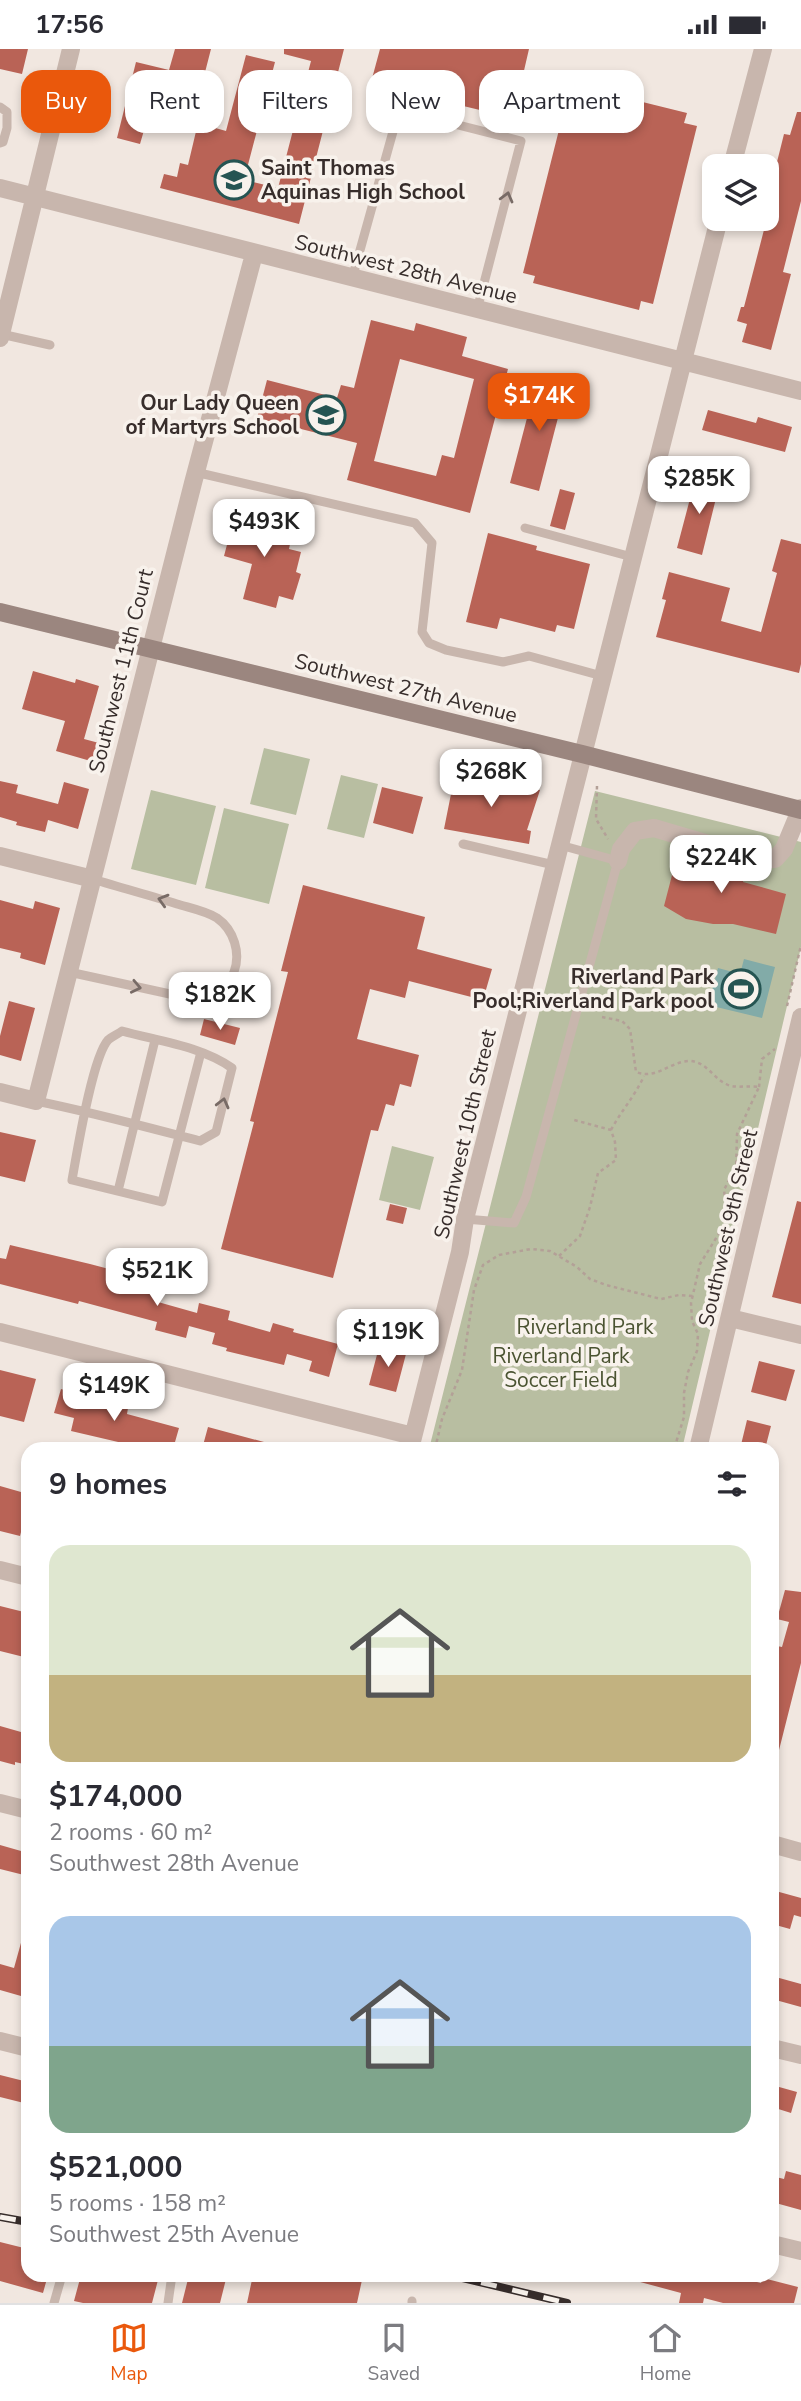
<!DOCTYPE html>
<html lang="en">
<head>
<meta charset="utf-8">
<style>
	:root { --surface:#fff; --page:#f7f7f7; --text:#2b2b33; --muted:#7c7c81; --line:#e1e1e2; --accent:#ea580c }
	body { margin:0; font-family:"Nunito Sans",sans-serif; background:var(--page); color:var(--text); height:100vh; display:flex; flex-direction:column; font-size:26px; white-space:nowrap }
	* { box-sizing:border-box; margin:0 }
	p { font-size:23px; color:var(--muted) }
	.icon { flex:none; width:38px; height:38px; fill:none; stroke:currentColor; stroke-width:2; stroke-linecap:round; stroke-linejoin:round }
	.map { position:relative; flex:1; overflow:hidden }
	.details { position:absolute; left:21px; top:1393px; width:758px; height:840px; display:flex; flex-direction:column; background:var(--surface); border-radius:21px; box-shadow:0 4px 10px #0003 }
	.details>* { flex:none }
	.banner { position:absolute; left:21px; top:21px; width:760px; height:63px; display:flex; gap:14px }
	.tools { position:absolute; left:702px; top:105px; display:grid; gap:14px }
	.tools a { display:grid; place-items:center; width:77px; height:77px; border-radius:14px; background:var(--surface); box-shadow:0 4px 10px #0003; font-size:35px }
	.price { position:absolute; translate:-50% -60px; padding:0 16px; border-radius:14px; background:#fff; color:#222; font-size:23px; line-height:46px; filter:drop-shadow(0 2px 4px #0008) }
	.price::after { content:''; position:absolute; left:50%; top:42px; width:21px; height:16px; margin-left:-10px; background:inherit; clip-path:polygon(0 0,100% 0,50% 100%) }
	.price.selected { background:var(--accent); color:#fff }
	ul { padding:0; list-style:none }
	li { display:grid; align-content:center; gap:14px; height:371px; padding:0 28px }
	li span { display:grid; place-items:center; height:217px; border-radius:21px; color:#555 }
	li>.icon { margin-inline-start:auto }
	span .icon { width:126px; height:126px; fill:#fffc; stroke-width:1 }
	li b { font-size:30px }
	h2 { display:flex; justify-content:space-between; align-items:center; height:84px; padding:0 28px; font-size:30px }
	.chip { padding:0 24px; border-radius:21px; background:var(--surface); box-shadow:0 4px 10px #0003; font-size:24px; line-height:63px }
	.chip.selected { background:var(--accent); color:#fff }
	.status { display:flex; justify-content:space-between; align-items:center; height:49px; padding:0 35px; background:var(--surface); direction:ltr }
	.status svg { height:19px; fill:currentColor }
	.dock { display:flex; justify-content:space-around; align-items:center; height:98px; border-top:2px solid var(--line); background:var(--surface); font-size:19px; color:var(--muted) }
	.dock a { display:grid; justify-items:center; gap:4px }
	.dock .selected { color:var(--accent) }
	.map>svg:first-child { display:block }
	.green { fill:#b8bea1 }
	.water { fill:#82aba8 }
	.building { fill:#b96356; fill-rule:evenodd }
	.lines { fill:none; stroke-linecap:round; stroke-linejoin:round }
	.path { stroke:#b3a097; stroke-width:2.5; stroke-dasharray:3.5 3.5; stroke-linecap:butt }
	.lane { stroke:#c8b6ad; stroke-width:9 }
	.street { stroke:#c8b6ad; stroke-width:18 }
	.secondary { stroke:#9b867f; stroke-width:18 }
	.rail-casing { stroke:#372d2b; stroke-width:8 }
	.rail { stroke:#f8f2ec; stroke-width:5; stroke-dasharray:16; stroke-linecap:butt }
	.oneway { stroke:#786b66 }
	.labels { text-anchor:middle; stroke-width:7; stroke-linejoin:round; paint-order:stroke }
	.poi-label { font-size:21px; font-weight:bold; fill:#372d2b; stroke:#f8f2ec; text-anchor:end }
	.street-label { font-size:21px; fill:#372d2b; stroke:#f8f2ec }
	.park-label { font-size:21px; fill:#4a5331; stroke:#f8f2ec }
</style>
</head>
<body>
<div class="status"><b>17:56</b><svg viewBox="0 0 49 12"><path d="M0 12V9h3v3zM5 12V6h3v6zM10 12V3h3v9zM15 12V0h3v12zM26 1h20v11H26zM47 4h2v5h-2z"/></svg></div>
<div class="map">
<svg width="801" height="2254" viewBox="0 0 801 2254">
	<rect width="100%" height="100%" fill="#f1e7e0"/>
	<path class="green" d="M264,699L310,710L296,766L250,755Z
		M341,726L378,735L364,789L327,780Z
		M151,741L216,757L196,836L131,820Z
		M595,742L801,793V898L682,1400H429Z
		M224,759L289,775L269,855L205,839Z
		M392,1097L434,1108L420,1161L379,1151Z"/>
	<path class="water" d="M744,910L775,918L762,969L708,956L718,919L740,925Z"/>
	<path class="building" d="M0,0H28L22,25L0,20Z
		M175,0H211L193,70L168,64L165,75L147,71L140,95L117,89L136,13L169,21Z
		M284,0H344L299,175L160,139L164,125L177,128L180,114L188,116L198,74L226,82L246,6L275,13L244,131L278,139L311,12L284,5Z
		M380,0H529L513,69L430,49L429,52L370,37Z
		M586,39L687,64L684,74L697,77L653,255L641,252L639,261L533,234L535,227L523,224L568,45L584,49Z
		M797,63H801V152L783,223L791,225L771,301L742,293L747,275L737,272L741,258H744L772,150L768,149L784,85L790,86Z
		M371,271L414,282L416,274L467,288L462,307L508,320L470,464L347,431L357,394L257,369L267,331L337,349L341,336L354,339ZM400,310L474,330L454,409L442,406L436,427L374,412Z
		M538,327L567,334L539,442L510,434Z
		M708,361L756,374L758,368L792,378L785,403L702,381Z
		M696,427L720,433L702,506L677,499Z
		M560,440L575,444L565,481L550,477Z
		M237,458L269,467L265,483L291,490L289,500L301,503L296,523L301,525L293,551L279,547L276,559L243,550L252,515L224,507Z
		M488,484L537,497L536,501L590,515L574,580L557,576L555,583L500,569L497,580L466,573Z
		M781,490L801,495V615L799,624L656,588L666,551L662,550L669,523L730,539L721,572L761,583L777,524L772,522Z
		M33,622L75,634L76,630L99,637L84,690L99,694L94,713L56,702L65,672L22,660Z
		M455,725L540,741L527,781L531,782L529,795L444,780Z
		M0,732L18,736L16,744L58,755L64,733L89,740L78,780L48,771L45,783L16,776L17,773L0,768Z
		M382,738L423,748L413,785L373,774Z
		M702,806L728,814L745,823L743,833L786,845L776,885L733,875H713L686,870L664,857L677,807Z
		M303,836L425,868L417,900L492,920L483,951L409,932L405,949L370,940L357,990L419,1006L411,1038L400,1035L394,1057L386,1055L378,1082L371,1081L333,1229L221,1200L254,1073L250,1072L288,923L281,922Z
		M0,851L33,860L35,852L60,859L45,916L20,909L21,904L0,899Z
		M9,952L35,959L21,1012L0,1006V987Z
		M204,970L240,979L235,996L200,986Z
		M0,1083L36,1091L25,1133L0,1127Z
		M797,1152L801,1153V1255L772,1248Z
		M390,1155L407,1159L403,1175L386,1171Z
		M10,1196L90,1215L109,1220V1224L162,1238L158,1253L197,1264L199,1254L230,1262L228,1271L270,1283L273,1274L294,1280L293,1283L338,1295L329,1328L309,1322L312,1312L287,1305L284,1316L226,1302L227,1299L212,1295L215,1284L189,1277L186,1289L155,1281L157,1273L79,1252L78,1255L0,1235V1209L6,1210Z
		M379,1298L406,1305L396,1343L369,1336Z
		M759,1312L795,1321L786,1352L751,1343Z
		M0,1321L36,1330L24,1373L0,1367Z
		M61,1340L128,1359L127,1365L179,1379L173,1400H130L131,1396L71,1382L74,1369L54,1364Z
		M747,1371L771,1377L765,1400H740Z
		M208,1378L275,1396V1400H202Z
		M0,1437L28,1445V1456L20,1487L0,1482Z
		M785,1541L801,1543V1614L776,1713L772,1712V1596L782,1598L789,1573L777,1570Z
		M0,1557L28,1564V1592L24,1608L0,1602Z
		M0,1677L28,1685V1716L15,1713V1716L0,1712Z
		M0,1796L28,1804V1827L0,1820Z
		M772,1841L801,1849V1868L794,1866L790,1880L772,1875Z
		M24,1883H28V1922L21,1947L0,1941V1915L14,1919Z
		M772,1927L801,1935V1958L772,1950Z
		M0,2026L28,2033V2055L0,2048Z
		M772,2036L797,2043L791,2064L772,2058Z
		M786,2122L801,2126V2161L772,2153V2127L784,2130Z
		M0,2193L28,2200V2226H48L43,2244L0,2232Z
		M81,2226H135L158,2231L152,2254H83L74,2252Z
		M189,2226H227L220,2254H182Z
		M253,2226H339L362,2231L357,2254H247Z
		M630,2226H729L761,2234L763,2229L798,2238L794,2254H723L704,2249L703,2254H679L681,2244L629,2230Z"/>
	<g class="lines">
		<path class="path" d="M597,737L596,770L608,790
			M787,957L801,896
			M602,968L622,972L630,980L636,1023C656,1031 669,1013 689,1012C706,1012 712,1028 726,1035C735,1040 748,1036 759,1038L737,1085L736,1123L730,1129L724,1141L727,1166L723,1178L700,1215L691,1254L692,1272L698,1285L697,1302L688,1323L684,1344V1368L674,1400
			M759,1038L762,1010L775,1000
			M611,1081C621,1062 635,1047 644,1027
			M559,1207L580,1187L590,1158L598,1124L616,1111L615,1093L611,1081L574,1071
			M435,1400L442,1370L462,1321L474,1241L483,1216L499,1206L531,1200L550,1202L577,1218L590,1230L606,1236L661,1250L679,1246L693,1247"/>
		<path class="lane" d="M0,58L7,63V79L3,93L0,94
			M352,230L399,61L521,92L477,261
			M1,285L50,296
			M195,423L415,474L432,494L422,583L429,594L446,601L503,613L529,607L602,627
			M525,479L632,508
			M463,795L554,816
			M69,923L179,947C200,947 227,946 234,923C241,904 234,881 217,869C206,862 190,859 177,855C149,846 121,839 93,830
			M36,1052C91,1063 146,1078 200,1092L216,1083L232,1019C201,997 158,992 122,982C118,985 111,988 108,991C92,1009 77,1104 72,1131L162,1153L201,1003
			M118,1142L155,991
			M465,1170L514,1174L526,1148L618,812L560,796
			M54,2254L62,2226
			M168,2254L172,2226
			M412,2254V2252"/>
		<path class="street" d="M732,117L763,0
			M0,139L801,342
			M0,289L71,0
			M0,807L93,830
			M618,812L621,800L635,782L654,779L759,810H775L784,800L801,759
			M0,1043L36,1052L193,434L254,205
			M730,1269L801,1286
			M0,1283L413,1387
			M410,1400L460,1203L465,1170L719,170
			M698,1400L801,968
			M0,1521L28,1528
			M0,1754L28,1761
			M772,1795L801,1803
			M0,1992L28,1999
			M772,1999L801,2006
			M772,2195L801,2202"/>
		<path class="secondary" d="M0,563L582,705L801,761"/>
		<g class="rail-casing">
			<path id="rail" d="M0,2168L28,2173
				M450,2226L567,2254"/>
		</g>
		<use href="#rail" class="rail"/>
	</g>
	<defs><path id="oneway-chevron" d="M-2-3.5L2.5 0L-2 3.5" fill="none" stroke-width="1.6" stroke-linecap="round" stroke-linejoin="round" transform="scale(1.75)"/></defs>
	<g class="oneway">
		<use href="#oneway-chevron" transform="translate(507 148) rotate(-75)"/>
		<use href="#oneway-chevron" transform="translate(163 851) rotate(-164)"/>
		<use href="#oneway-chevron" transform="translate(136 938) rotate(12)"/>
		<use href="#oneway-chevron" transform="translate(223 1054) rotate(-76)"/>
	</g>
	<defs>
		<g id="school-ring" transform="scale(2.0125)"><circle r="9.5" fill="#f8f2ec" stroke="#255452" stroke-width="1.5"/><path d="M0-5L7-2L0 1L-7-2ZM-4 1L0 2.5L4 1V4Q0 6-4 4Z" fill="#255452"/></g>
		<g id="stadium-ring" transform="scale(2.0125)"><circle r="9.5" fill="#f8f2ec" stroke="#255452" stroke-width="1.5"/><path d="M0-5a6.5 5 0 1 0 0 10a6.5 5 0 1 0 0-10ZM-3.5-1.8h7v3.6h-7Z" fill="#255452"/></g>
	</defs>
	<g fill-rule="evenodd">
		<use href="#school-ring" x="234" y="131"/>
		<use href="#school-ring" x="326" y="366"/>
		<use href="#stadium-ring" x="741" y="940"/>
	</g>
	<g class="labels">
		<g class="poi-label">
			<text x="261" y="126" text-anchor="start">Saint Thomas<tspan x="261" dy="24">Aquinas High School</tspan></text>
			<text x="299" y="361">Our Lady Queen<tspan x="299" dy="24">of Martyrs School</tspan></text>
			<text x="714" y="935">Riverland Park<tspan x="714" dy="24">Pool;Riverland Park pool</tspan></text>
		</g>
		<g class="street-label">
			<text transform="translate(406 220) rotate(14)" y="7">Southwest 28th Avenue</text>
			<text transform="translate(121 622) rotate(-76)" y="7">Southwest 11th Court</text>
			<text transform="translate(406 639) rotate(14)" y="7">Southwest 27th Avenue</text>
			<text transform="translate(465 1085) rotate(-77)" y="7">Southwest 10th Street</text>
			<text transform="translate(728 1179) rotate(-77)" y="7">Southwest 9th Street</text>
		</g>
		<g class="park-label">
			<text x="585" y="1285">Riverland Park</text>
			<text x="561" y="1314">Riverland Park<tspan x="561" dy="24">Soccer Field</tspan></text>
		</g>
	</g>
</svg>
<div class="tools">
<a><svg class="icon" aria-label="layers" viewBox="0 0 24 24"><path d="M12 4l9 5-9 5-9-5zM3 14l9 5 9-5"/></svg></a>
</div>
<b class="price selected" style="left:539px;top:384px">$174K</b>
<b class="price" style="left:699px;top:467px">$285K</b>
<b class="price" style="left:264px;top:510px">$493K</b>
<b class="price" style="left:491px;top:760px">$268K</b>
<b class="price" style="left:721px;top:846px">$224K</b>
<b class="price" style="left:220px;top:983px">$182K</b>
<b class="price" style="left:157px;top:1259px">$521K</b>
<b class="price" style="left:388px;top:1320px">$119K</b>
<b class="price" style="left:114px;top:1374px">$149K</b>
<div class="banner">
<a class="chip selected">Buy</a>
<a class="chip">Rent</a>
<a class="chip">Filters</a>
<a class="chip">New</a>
<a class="chip">Apartment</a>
</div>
<section class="details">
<h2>9 homes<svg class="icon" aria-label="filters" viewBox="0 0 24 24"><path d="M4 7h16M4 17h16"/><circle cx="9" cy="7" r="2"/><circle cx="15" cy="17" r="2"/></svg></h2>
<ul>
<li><span style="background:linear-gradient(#dfe7d0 60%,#c2b280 0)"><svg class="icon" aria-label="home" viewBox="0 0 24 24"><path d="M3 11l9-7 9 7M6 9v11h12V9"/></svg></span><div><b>$174,000</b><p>2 rooms · 60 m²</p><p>Southwest 28th Avenue</p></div></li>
<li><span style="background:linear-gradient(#a9c7e8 60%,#7fa58c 0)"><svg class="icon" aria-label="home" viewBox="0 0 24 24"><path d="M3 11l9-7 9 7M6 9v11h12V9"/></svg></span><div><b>$521,000</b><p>5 rooms · 158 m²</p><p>Southwest 25th Avenue</p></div></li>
</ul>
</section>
</div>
<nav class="dock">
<a class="selected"><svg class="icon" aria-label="map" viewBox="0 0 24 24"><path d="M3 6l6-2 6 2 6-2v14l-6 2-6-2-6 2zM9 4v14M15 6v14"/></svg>Map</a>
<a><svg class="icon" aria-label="saved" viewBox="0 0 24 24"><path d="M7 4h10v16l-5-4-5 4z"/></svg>Saved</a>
<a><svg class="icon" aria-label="home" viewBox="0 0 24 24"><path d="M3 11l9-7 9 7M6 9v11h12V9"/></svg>Home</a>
</nav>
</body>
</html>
